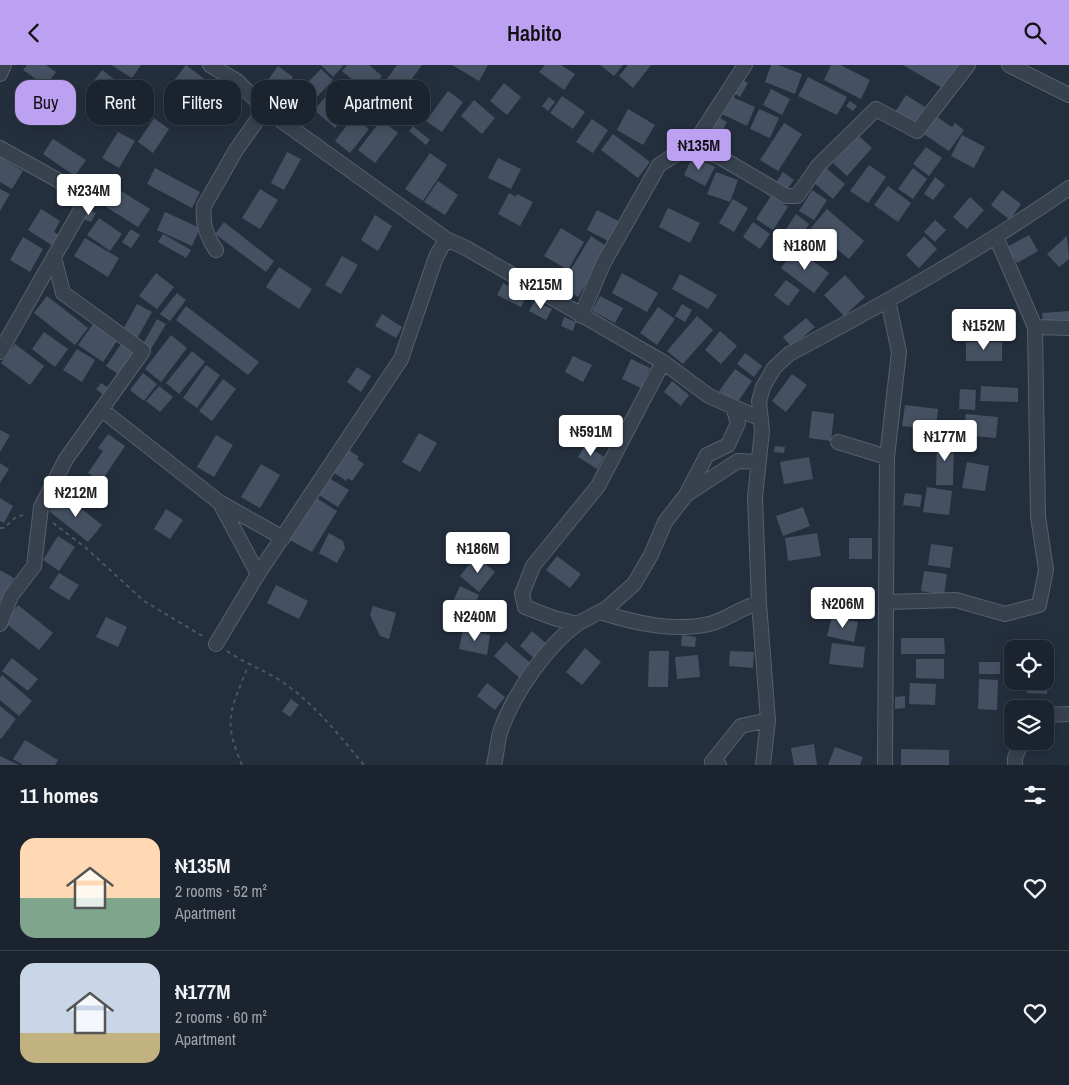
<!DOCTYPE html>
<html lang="en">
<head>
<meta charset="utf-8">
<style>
	:root { --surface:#1b232e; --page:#282f3a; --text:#f1f3f6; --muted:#a0a4aa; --line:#39404a; --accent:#bca0f2 }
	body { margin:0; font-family:"Archivo Narrow",sans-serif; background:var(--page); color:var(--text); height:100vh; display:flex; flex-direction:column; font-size:19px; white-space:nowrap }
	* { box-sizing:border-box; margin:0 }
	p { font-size:16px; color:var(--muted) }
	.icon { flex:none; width:28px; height:28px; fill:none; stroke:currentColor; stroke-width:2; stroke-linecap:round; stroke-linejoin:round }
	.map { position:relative; height:700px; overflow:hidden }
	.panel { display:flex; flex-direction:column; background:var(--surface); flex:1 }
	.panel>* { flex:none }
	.top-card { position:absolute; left:15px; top:15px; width:500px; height:45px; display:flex; gap:10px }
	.tools { position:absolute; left:1004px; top:575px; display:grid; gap:10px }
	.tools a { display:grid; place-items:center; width:50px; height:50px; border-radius:10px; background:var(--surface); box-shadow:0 2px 12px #0003,0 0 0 1px var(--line); font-size:25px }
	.price { position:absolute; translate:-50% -42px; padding:0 11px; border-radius:5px; background:#fff; color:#222; font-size:16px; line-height:32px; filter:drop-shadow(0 1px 2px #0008) }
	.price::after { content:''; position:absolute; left:50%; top:30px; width:15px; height:11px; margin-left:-8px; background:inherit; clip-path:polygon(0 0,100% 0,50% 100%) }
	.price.selected { background:var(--accent); color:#111 }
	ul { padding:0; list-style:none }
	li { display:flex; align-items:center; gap:15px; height:125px; padding:0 20px }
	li+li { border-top:1px solid var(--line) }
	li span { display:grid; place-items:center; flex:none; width:140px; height:100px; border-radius:15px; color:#555 }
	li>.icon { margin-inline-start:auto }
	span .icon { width:60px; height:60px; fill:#fffc; stroke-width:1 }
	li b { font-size:21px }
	h2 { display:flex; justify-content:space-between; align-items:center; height:60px; padding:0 20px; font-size:21px }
	.tag { padding:0 18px; border-radius:15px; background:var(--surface); box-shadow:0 2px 12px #0003,0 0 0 1px var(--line); font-size:18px; line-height:45px }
	.tag.selected { background:var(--accent); color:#111 }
	header { display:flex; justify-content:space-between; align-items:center; height:65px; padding:0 20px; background:var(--accent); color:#111; font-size:22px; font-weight:600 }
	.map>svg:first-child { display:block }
	.building { fill:#455162 }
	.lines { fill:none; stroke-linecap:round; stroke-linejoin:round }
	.minor-casing { stroke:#565f6c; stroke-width:16 }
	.path { stroke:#44595c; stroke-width:2; stroke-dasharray:4 4; stroke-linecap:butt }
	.minor { stroke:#38414e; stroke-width:14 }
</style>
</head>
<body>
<header><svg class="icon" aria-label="back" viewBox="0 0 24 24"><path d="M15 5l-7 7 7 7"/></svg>Habito<svg class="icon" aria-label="search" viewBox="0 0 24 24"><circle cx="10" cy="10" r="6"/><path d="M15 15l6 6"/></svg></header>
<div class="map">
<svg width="1069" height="700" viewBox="0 0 1069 700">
	<rect width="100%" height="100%" fill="#242f3e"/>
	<path class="building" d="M27,0H46L56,7L46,21L23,5Z
		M111,0H141L132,13Z
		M186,0L211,19L198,37L172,18Z
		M321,0H342L343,1L333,12Z
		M347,0H369L382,11L368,28L342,6Z
		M397,0H422L400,30L384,18Z
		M452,0H488L479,16Z
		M545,0H561L575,9L564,25L539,7Z
		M600,0H623L614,11Z
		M628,0H651L633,23L619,11Z
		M771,0H778L802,9L795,29L765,17Z
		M831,0H840L870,15L861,34L824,15Z
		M903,0H958L944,24Z
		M278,1L293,12L277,34L262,23Z
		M321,4L333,15L315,34L303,22Z
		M102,5L121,19L118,24L122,26L114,37L111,35L107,40L87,25Z
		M808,12L847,32L837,50L798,31Z
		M741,14L748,18L740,32L734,28Z
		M504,18L521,32L507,50L490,36Z
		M215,21L234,33L217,60L199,49Z
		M43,22L59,33L53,42L37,31Z
		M771,24L790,34L782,50L763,40Z
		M448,26L463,37L442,67L426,56Z
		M327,30L348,48L335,63L314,45Z
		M906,30L925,42L914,59L895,47Z
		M562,31L585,47L573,64L550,48Z
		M730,31L755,42L747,61L722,49Z
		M549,32L555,37L548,46L542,41Z
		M474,35L495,53L482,69L461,51Z
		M850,36L857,41L853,46L846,41Z
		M235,37L241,41L232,57L226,53Z
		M628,44L655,60L643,80L617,65Z
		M759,44L779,53L770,73L750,64Z
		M934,50L952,62L955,58L964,65L949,86L922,68Z
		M353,52L369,64L350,88L335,76Z
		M718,52L727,57L721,69L711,64Z
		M154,53L169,64L153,88L138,77Z
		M592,54L608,65L593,88L576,77Z
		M381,55L398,68L375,98L358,85Z
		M784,58L802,69L778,106L760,95Z
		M413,61L430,75L426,80L409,66Z
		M118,67L135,76L119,103L102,93Z
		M613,69L650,97L638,113L601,85Z
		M858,70L872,83L847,111L833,98Z
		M962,70L985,82L974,103L951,91Z
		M53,74L86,95L75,111L43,89Z
		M926,82L942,93L929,111L913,99Z
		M287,87L301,94L284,125L271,118Z
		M430,88L447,100L423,136L405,124Z
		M693,91L715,102L705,121L684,110Z
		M0,92L23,106L12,124L0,117Z
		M498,93L521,104L511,124L488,113Z
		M869,100L886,112L868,138L850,126Z
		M155,103L200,127L192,143L147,119Z
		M826,103L845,119L833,134L814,118Z
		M913,103L927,114L913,134L898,124Z
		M716,107L738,115L730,137L707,129Z
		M783,107L794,115L787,124L777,116Z
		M935,112L945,120L933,135L924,129Z
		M438,116L458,130L445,150L424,137Z
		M888,121L911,138L898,157L874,140Z
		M0,124L10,129L0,146Z
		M118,124L150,144L138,162L106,142Z
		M260,124L278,135L260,164L242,153Z
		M812,125L827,135L814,155L799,146Z
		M1002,125L1021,139L1010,155L991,140Z
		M509,128L516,132L517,129L533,137L520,161L498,149Z
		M771,131L788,142L773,165L756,154Z
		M970,132L984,145L967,164L953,152Z
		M733,134L748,143L734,167L719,158Z
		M668,143L700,158L690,178L659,162Z
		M41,144L60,156L54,167L59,170L53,181L28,165Z
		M88,144L96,148L91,157L83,154Z
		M827,144L864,176L849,194L811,163Z
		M597,145L622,158L612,178L587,165Z
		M165,147L200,163L192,181L157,165Z
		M796,149L809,159L795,181L781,172Z
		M375,150L392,161L378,186L361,175Z
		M99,153L122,169L110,186L87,170Z
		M935,155L946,165L935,177L924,167Z
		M224,157L274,196L266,207L215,169Z
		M753,157L770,169L760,184L743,172Z
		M561,163L584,177L568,205L544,191Z
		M131,164L140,170L131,183L122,177Z
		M163,169L191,185L186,193L158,177Z
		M1029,170L1038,186L1017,198L1007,182Z
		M591,171L609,183L578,232L561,221Z
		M924,171L937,184L919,203L906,190Z
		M1067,171L1069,194L1059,202L1047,189Z
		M23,172L43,184L30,207L10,195Z
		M85,173L119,193L108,212L74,191Z
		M796,183L829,208L814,228L781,203Z
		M342,191L358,200L341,229L325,220Z
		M279,202L312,224L299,244L266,222Z
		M156,208L174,222L157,244L139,231Z
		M622,208L658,228L647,247L612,228Z
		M680,209L717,230L708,244L672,224Z
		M845,210L865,232L844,251L824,230Z
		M786,215L800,225L788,241L774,230Z
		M503,218L527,230L521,242L497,230Z
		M177,228L186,235L170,256L160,249Z
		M47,231L88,263L75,280L34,248Z
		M600,231L623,243L615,258L592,246Z
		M535,236L552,244L546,255L529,246Z
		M137,239L152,247L136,275L122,266Z
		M682,239L692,245L685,257L675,251Z
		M186,241L259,297L248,310L176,255Z
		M658,242L675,254L657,280L640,268Z
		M1069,246V257L1043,259L1042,248Z
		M382,249L402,262L396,273L375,261Z
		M697,251L713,265L683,299L667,286Z
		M564,252L576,257L573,266L561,261Z
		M806,253L815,262L791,282L783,272Z
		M157,254L166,259L151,284L143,279Z
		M93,259L117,276L103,297L78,280Z
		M720,266L737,281L721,299L705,285Z
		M44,267L68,284L55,302L32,284Z
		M171,270L187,283L161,317L145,304Z
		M966,277H1002V296H966Z
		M15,279L44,301L30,320L1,298Z
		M121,279L136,289L121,311L106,301Z
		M77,284L95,295L82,317L63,305Z
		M192,286L205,297L179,329L166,318Z
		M745,288L762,301L754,312L737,299Z
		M573,291L592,300L583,317L565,307Z
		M631,294L650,303L641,323L622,314Z
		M206,300L220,310L197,343L183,333Z
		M357,302L371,311L361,327L347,317Z
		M735,304L752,316L737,338L719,326Z
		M143,308L157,319L144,336L130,325Z
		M792,309L807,320L786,347L772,336Z
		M223,314L236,324L212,356L199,346Z
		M672,316L689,330L681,341L664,327Z
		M101,318L109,323L104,330L96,324Z
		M159,321L173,332L160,347L146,336Z
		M981,321L1018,323V337L980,336Z
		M960,324L976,325L975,345L959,344Z
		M905,340L938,344L936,365L902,361Z
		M812,346L834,349L831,376L809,373Z
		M966,349L998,352L996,373L963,370Z
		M0,365L10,370L0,387Z
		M419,368L437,378L420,407L402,397Z
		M108,369L125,381L101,417L88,408L103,386L98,383Z
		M216,370L233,380L214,412L197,402Z
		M937,374H954L953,420H936Z
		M585,380L604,392L597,404L578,392Z
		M775,381L785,382L784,388L774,387Z
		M346,383L359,392L357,394L364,399L352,416L348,413L346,416L330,405Z
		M809,392L813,414L784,419L780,397Z
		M967,397L989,401L985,426L962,423Z
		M0,398L9,404L0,418Z
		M261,399L280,410L260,443L241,432Z
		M327,412L349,425L338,442L317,429Z
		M927,422L952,426L949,450L923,447Z
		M905,428L922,430L920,442L903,440Z
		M63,429L102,460L88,477L49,446Z
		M312,430L337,446L312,487L288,474Z
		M0,433L13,441L4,458L0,456Z
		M803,442L810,461L783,471L776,451Z
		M166,444L183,455L170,474L154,464Z
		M329,468L343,476L345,483L337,498L319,488Z
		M817,468L821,491L788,496L785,473Z
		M58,471L75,482L59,506L43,495Z
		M849,473H872V494H849Z
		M931,479L953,482L950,503L928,500Z
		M476,491L495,507L479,527L460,511Z
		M557,491L581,509L570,523L546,505Z
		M0,505L14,513L0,536Z
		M924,506L947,509L944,530L921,526Z
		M59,508L79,520L69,535L49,523Z
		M276,520L308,536L299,554L267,538Z
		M460,521L479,530L468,554L449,545Z
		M18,540L53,568L39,585L4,557Z
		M373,541L396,548L389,574L380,571L370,550Z
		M106,552L127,562L118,582L96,572Z
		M832,552L858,557L854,577L827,571Z
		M463,564L490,570L487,590L459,584Z
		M532,566L547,579L535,594L520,581Z
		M682,570L696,572L695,582L681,581Z
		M901,573H944L945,589H901Z
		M506,577L534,601L522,615L494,591Z
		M832,578L865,582L863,603L829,599Z
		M585,583L601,597L582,620L566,607Z
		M649,586H669L668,622H648Z
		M730,586L754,587L753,603L729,601Z
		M698,590L700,612L677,614L675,592Z
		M12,593L38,614L28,626L2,606Z
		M916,594H944V614L916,613Z
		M979,597H1000V609H979Z
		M1008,598L1012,599V614L1005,613Z
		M1045,600H1049L1047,629L1027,628L1028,616H1045Z
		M2,610L32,636L19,651L0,635V613Z
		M979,614L998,615L997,645L978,644Z
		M487,618L505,632L495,645L477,631Z
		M910,618L936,619L935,640L909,639Z
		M905,631V643L895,644V632Z
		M291,634L299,640L290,652L282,646Z
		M0,641L16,654L1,674L0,673Z
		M25,675L58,695L55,700H23L13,694Z
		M814,679L817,700H794L791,683Z
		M835,682L863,692L860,700H828Z
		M901,684L949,685V700H901Z
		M0,691L19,700H0Z"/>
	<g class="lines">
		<g class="minor-casing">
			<path id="minor" d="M210,0L237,16L265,44L446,174L466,183L663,297L709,331L761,354
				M1009,0L1069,30
				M0,9L4,0
				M0,83L88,132L0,287
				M687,83L718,91L786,131H797L818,101L876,44L917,66L968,0
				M216,185C206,171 202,158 204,141L236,85L265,44
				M581,251L603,199L659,100L692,79L699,71L745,0
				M1035,262L1069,263
				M663,297L598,421L533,501L522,529L525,542L554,553L577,559L607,543L634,519L651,490L665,457L686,430L707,390L728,380L738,358L733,342
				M102,345L219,437L283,473
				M838,377L887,392
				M687,429L738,396L758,397
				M220,438L258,509
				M886,537L956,535L1005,549L1039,540L1046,505L1038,451L1035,262L996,172
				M600,547C635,558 675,568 713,558C729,553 742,542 759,538
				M0,559L11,531L34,501L41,442L66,394L143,286L63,228L54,192
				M216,579L258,509L401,294L436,192L446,174
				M1045,650L1069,649
				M494,700C497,689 497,674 502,662C515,627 547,581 577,559
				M719,700L712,697L741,661L768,655
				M763,700L768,655L759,538L755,432L762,366L759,336L763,322L774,303L789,289C885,238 980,185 1069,123
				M885,700L887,392L899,287L888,235
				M1015,700V693L1022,676"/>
		</g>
		<path class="path" d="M53,458L86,483L144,536L204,572
			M0,463H4L17,451L27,450
			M227,586C244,598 264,605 281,616C315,639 338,669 364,700
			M242,700C222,653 231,646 248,601"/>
		<use href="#minor" class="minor"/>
	</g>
</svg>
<div class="tools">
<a><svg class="icon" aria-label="locate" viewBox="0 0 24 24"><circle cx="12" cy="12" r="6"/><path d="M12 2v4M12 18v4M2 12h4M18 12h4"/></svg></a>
<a><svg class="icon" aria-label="layers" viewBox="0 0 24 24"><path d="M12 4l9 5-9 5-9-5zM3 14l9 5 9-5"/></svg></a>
</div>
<b class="price selected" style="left:699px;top:106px">₦135M</b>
<b class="price" style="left:89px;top:151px">₦234M</b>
<b class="price" style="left:805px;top:206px">₦180M</b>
<b class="price" style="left:541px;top:245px">₦215M</b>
<b class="price" style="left:984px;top:286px">₦152M</b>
<b class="price" style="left:591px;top:392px">₦591M</b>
<b class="price" style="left:945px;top:397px">₦177M</b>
<b class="price" style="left:76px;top:453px">₦212M</b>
<b class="price" style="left:478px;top:509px">₦186M</b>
<b class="price" style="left:843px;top:564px">₦206M</b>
<b class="price" style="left:475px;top:577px">₦240M</b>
<div class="top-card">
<a class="tag selected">Buy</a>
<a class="tag">Rent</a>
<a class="tag">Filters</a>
<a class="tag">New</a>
<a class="tag">Apartment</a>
</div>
</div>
<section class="panel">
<h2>11 homes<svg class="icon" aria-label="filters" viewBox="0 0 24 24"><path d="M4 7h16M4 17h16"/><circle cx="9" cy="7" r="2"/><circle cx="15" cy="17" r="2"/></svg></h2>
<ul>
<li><span style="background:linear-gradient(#ffd9b3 60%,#7fa58c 0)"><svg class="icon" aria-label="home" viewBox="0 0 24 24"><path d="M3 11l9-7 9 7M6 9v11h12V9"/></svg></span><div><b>₦135M</b><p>2 rooms · 52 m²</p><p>Apartment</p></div><svg class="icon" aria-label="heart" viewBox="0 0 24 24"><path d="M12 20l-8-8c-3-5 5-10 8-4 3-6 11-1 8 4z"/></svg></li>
<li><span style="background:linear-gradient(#c9d6e8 70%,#c2b280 0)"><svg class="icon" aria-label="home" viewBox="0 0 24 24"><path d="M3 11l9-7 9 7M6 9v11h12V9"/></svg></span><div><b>₦177M</b><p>2 rooms · 60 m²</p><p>Apartment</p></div><svg class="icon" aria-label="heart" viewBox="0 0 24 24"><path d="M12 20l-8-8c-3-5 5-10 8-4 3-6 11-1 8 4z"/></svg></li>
</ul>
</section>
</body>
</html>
